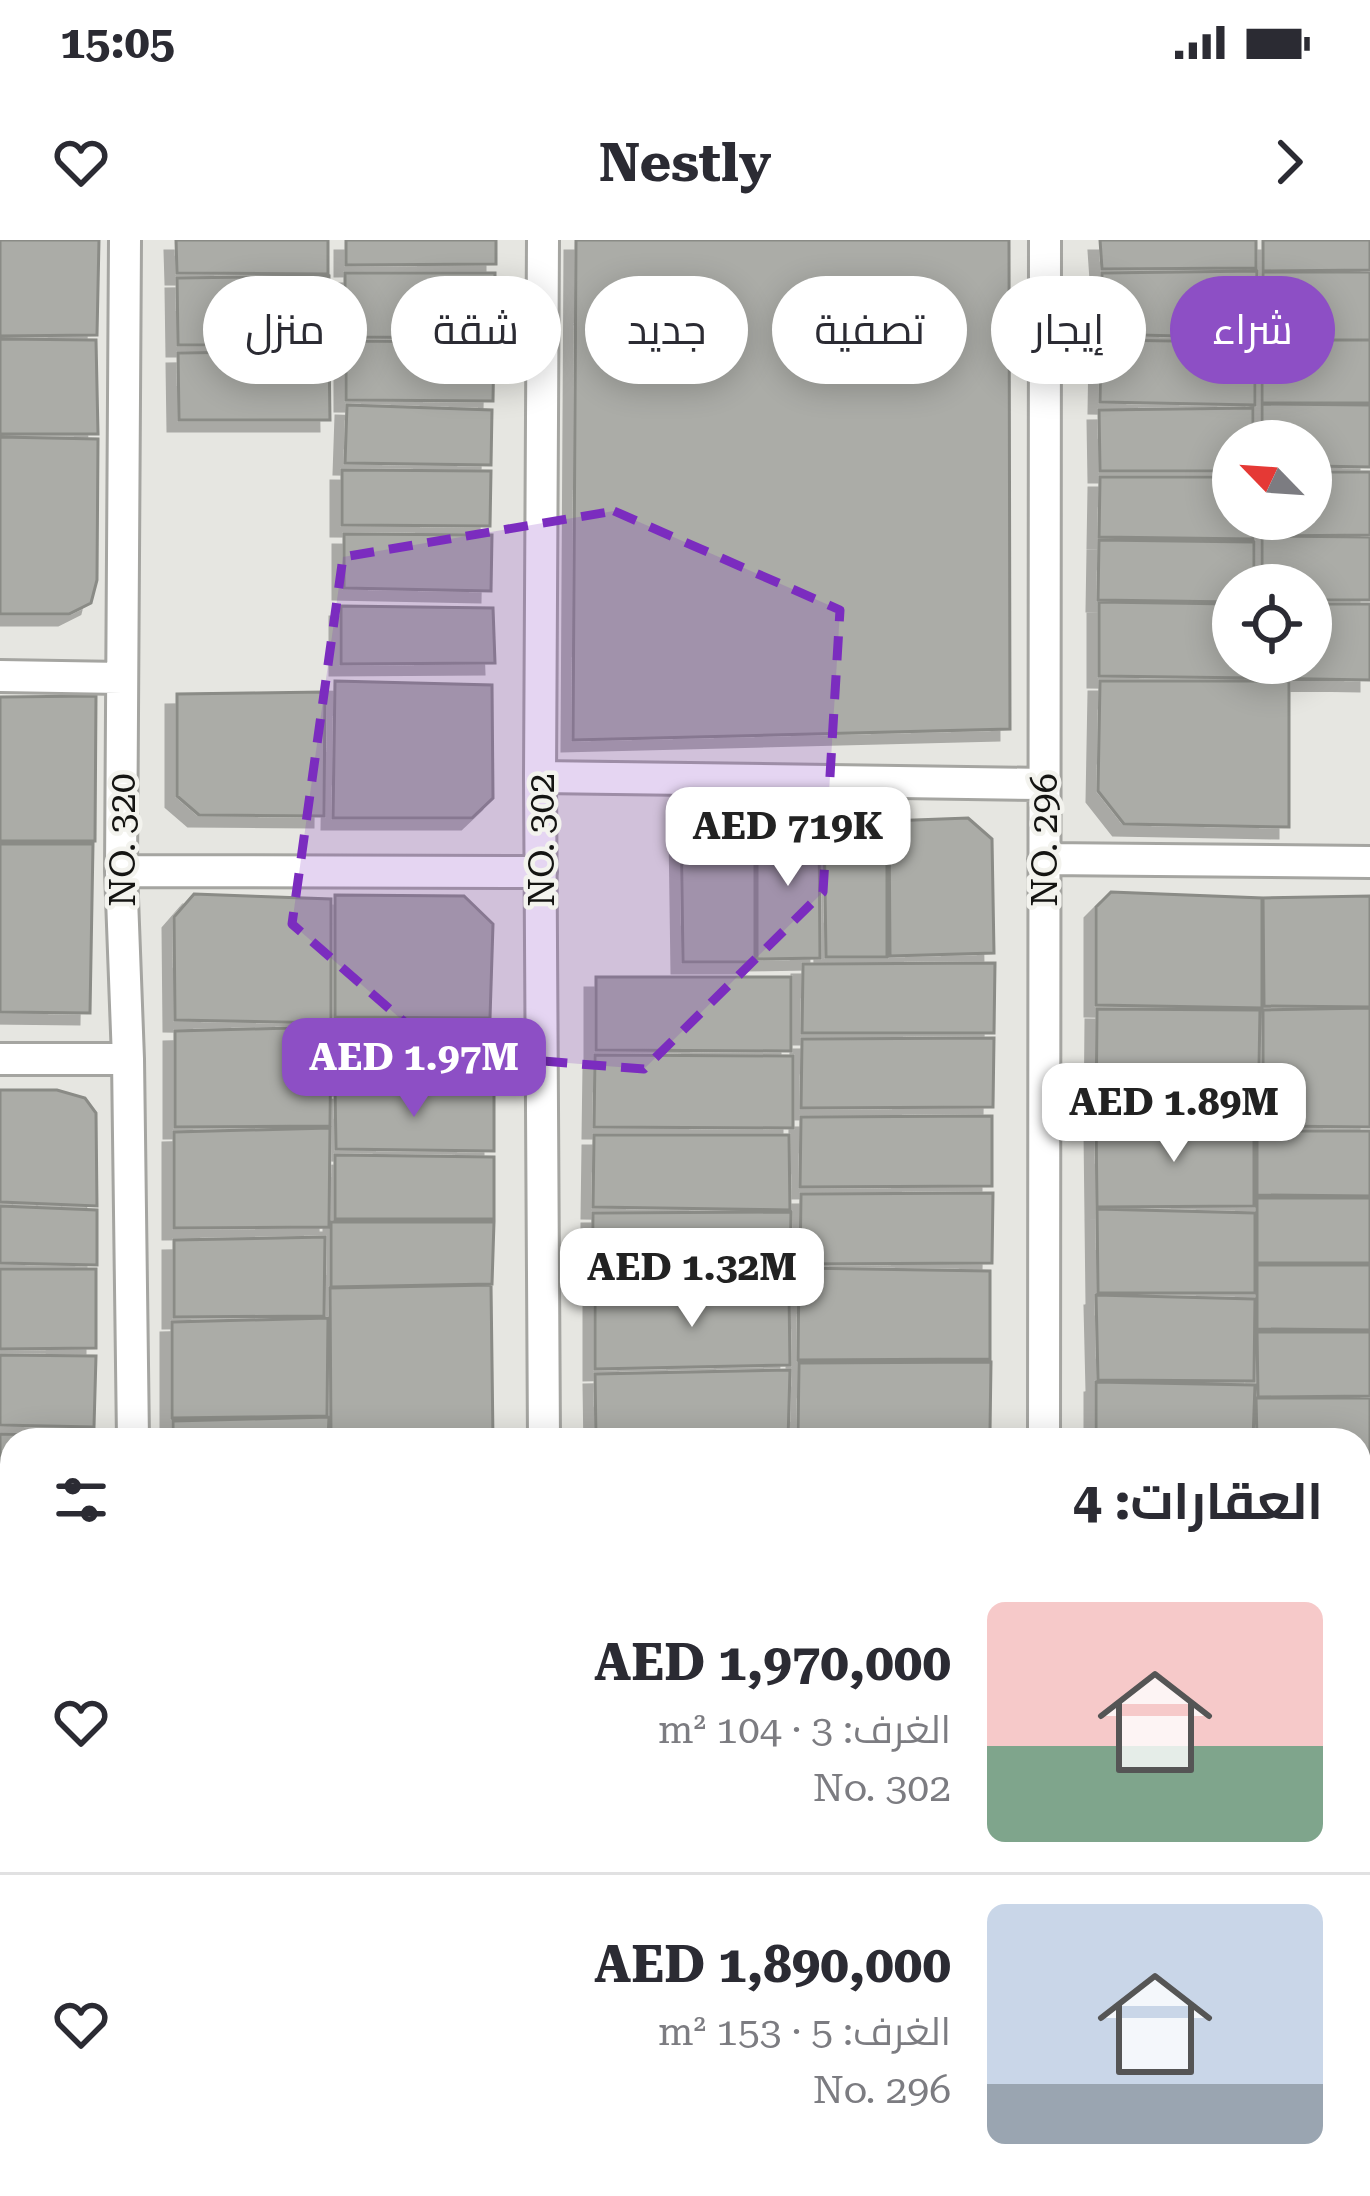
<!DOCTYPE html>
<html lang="ar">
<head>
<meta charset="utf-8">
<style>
	:root { --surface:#fff; --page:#f7f7f7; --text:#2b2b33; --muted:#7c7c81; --line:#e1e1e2; --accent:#8d4fc5 }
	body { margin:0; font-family:"Roboto Serif",Cairo,serif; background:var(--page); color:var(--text); direction:rtl; height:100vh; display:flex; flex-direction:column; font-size:45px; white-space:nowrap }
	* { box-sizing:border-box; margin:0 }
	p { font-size:39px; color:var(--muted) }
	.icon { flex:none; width:66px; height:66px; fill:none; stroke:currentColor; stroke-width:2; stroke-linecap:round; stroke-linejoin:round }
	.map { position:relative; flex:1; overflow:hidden; direction:ltr }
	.drawer { position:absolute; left:0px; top:1188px; width:1371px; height:768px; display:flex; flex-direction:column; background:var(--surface); border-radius:36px 36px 0 0; box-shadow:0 6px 30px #0003; direction:rtl }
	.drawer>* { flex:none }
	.hud { position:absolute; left:36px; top:36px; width:1299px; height:108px; direction:rtl; display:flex; gap:24px }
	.needle { width:78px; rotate:295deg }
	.controls { position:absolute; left:1212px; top:180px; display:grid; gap:24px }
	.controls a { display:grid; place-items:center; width:120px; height:120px; border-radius:50%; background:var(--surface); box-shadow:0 6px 30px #0003; font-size:60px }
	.price { position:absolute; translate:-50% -102px; padding:0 27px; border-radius:24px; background:#fff; color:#222; font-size:39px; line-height:78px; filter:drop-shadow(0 3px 6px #0008) }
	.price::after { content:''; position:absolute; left:50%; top:72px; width:36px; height:27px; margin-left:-18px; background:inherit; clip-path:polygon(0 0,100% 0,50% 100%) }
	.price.on { background:var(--accent); color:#fff }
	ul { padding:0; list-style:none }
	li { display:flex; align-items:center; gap:36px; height:300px; padding:0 48px }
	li+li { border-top:3px solid var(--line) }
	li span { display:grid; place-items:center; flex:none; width:336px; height:240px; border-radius:18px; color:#555 }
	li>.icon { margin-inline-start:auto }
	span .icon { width:144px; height:144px; fill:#fffc; stroke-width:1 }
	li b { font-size:51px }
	h2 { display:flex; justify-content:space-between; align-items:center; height:144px; padding:0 48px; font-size:51px }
	.chip { padding:0 42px; border-radius:54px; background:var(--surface); box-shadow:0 6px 30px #0003; font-size:42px; line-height:108px }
	.chip.on { background:var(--accent); color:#fff }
	.status { display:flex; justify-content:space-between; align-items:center; height:84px; padding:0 60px; background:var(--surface); direction:ltr }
	.status svg { height:33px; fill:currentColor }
	header { display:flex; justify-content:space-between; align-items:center; height:156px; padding:0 48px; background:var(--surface); font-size:54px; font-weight:700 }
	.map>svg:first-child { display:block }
	.building { fill:#abaca7; stroke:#8a8b86; stroke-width:3; filter:url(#shadow) }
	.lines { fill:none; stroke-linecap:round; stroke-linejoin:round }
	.minor-casing { stroke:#a5a5a1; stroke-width:36 }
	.minor { stroke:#fff; stroke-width:30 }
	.marked { fill:#7b2cbf; fill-opacity:0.2; stroke:#7b2cbf; stroke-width:9; stroke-dasharray:24 15; stroke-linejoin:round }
	.labels { text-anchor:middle; stroke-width:9; stroke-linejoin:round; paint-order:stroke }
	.street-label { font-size:36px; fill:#141412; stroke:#f3f3ee }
</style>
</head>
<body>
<div class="status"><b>15:05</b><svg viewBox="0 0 49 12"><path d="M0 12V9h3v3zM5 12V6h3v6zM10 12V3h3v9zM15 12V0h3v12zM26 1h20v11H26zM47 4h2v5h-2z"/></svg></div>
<header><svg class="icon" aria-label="forward" viewBox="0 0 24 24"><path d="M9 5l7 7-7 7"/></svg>Nestly<svg class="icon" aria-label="heart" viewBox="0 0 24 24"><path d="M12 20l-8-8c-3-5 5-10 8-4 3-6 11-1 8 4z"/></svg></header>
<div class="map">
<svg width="1370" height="1956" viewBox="0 0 1370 1956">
	<defs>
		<filter id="shadow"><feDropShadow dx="-11" dy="11" stdDeviation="0" flood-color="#0004"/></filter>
	</defs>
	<rect width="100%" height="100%" fill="#e6e6e1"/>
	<path class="building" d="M0,0H99L97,95L0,96Z
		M176,0H328V34L177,33Z
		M346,0H496V24L346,25Z
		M576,0H1009L1010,489L573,500Z
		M1100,0H1256V28L1102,29Z
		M1263,0H1370V30L1263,31Z
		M1257,31L1255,98L1101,94L1102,33Z
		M1263,32H1370V100H1262Z
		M345,33H495V98L345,97Z
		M329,36V105H178L177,38Z
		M0,99L96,100L98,194H0Z
		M1101,100L1255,102V165L1100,162Z
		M1262,100H1370V163H1262Z
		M346,101L494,102L493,161L346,160Z
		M329,111L330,180H179L178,113Z
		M1262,164L1370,165V227L1311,226V201H1262Z
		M347,165L492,170L491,225L345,223Z
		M1253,168V201H1233V231H1100L1099,170Z
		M0,197L98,199L97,340L91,363L69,374H0Z
		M342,230L491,231L490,286L342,285Z
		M1311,232H1370V295L1262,296V279H1311Z
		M1100,237H1233V279H1253V299L1099,297Z
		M344,294L492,295L491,351L344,348Z
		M1262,296L1370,297V360H1311V345H1262Z
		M1099,300L1254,302V345H1233V362L1098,360Z
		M1099,362L1233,364V423H1254L1253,438L1099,436Z
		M1311,364H1370V440L1262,438L1261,423H1311Z
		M341,366L493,368L495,423L341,424Z
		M335,441L492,445L493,558L472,578H333Z
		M1100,441H1289V587L1124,584L1098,551Z
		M325,452L324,576L199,575L177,556V454Z
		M96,456L95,601H0V457Z
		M887,578V717H826L824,580Z
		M968,578L992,599L994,713L890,716L889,581Z
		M755,579V722H683L681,580Z
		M819,579L820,718L757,719V581Z
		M0,604H93L90,773L0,772Z
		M1111,652L1262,658V768L1096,765V667Z
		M194,654L331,659V783L175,780L174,677Z
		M335,655L464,656L493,684L490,778L335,777Z
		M1370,656V767L1264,766L1263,658Z
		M995,723L994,793H802L803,724Z
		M596,737H791V811L596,810Z
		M1370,768V887L1263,886V770Z
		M1097,769L1260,770L1258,885L1096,881Z
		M334,784L493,788V846L334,844Z
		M331,787L330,886L175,887V791Z
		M994,798L993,867L801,868L802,799Z
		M595,815L793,816V888L594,887Z
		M335,849L494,853V911L336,909Z
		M0,850H57L85,858L96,873L97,966L0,962Z
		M992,876V946L800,947L801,877Z
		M1096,882L1254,886V966L1097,967Z
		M330,888L329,987L174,988V892Z
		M1257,891H1370V956L1257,955Z
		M594,895H789L790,970L593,967Z
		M335,915L494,917V979H335Z
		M993,953L992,1023L800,1024L801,954Z
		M1257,958H1370V1023H1257Z
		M0,966L97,970V1025L0,1023Z
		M1097,969L1255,973V1053H1098Z
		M791,972L790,1044L592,1046L593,973Z
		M331,982H494L492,1044L331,1047Z
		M325,997L324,1076L174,1077V1000Z
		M1257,1025H1370V1090L1257,1089Z
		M799,1028L990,1031V1119L798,1120Z
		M0,1029H96V1108L0,1109Z
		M491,1045L493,1200H331L330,1048Z
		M789,1051L790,1125L595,1129V1054Z
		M1096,1055L1255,1059L1254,1141L1098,1140Z
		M328,1078L327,1176L172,1178V1082Z
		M1257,1092H1370V1156L1258,1157Z
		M0,1115L96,1116L94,1187L0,1185Z
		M991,1122L990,1192H798L799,1123Z
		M790,1130L788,1200H596L595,1134Z
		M1096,1142L1255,1145L1253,1200H1096Z
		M1256,1158H1370V1220H1359V1200H1257Z
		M329,1177L328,1200H173V1181Z
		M0,1194L97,1195V1200H12V1264H0Z
		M991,1194V1200H799L800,1195Z
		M1370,1221V1285H1359V1222Z
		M0,1266L12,1267V1337L0,1336Z
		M1359,1288H1370V1352H1359Z
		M0,1339H12V1409H0Z
		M1359,1356H1370V1419H1359Z
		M0,1412H12V1482L0,1481Z
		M1359,1419H1370V1482H1359Z
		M1359,1482H1370V1550H1359Z
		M0,1484H12V1589H0Z
		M1370,1553V1680H1359V1554Z
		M0,1661H12V1944H40V1956H0Z
		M1359,1683H1370V1857H1359Z
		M1359,1863H1370V1956H1259V1944H1359Z
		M67,1944H256V1956H67Z
		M283,1944H472V1956H283Z
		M610,1944H790V1956H610Z
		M793,1944H973L972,1956H793Z
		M1111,1944H1255V1956H1111Z"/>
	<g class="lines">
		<g class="minor-casing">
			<path id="minor" d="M125,0L121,631L128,819L133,1200
				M543,0L540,537L544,1200
				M0,436L122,438
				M540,537L1043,544
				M1044,619L1370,622
				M121,631L541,632
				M0,819H128
				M1044,1200L1045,0
				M0,1625H12
				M544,1956V1944
				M1043,1956V1944"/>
		</g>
		<use href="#minor" class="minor"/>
	</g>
	<path class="marked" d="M614,271L840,370L823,652L644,829L440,813L292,684L343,317Z"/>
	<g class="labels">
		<g class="street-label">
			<text transform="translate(122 600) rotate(-90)" y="13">NO. 320</text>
			<text transform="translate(541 600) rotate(-90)" y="13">NO. 302</text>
			<text transform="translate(1044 600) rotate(-90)" y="13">NO. 296</text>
		</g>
	</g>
</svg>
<div class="controls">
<a><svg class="needle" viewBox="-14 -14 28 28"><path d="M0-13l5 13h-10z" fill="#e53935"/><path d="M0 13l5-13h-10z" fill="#7c7c81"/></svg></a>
<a><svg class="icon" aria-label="locate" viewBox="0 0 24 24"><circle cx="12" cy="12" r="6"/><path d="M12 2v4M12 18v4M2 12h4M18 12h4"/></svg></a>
</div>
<b class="price" style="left:788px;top:649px">AED 719K</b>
<b class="price on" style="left:414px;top:880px">AED 1.97M</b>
<b class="price" style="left:1174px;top:925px">AED 1.89M</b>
<b class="price" style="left:692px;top:1090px">AED 1.32M</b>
<div class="hud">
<a class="chip on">شراء</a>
<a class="chip">إيجار</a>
<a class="chip">تصفية</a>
<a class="chip">جديد</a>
<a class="chip">شقة</a>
<a class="chip">منزل</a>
</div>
<section class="drawer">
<h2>العقارات: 4<svg class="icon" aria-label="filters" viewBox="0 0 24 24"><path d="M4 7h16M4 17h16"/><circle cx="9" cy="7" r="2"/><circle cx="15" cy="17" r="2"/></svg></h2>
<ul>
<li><span style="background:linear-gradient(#f6c9c9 60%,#7fa58c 0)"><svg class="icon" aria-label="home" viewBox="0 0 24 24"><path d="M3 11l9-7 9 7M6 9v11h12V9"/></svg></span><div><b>AED 1,970,000</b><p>الغرف: 3 · 104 m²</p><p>No. 302</p></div><svg class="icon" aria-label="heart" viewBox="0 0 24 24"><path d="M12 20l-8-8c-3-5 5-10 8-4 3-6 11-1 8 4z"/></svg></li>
<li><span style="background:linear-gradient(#c9d6e8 75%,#9aa5b1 0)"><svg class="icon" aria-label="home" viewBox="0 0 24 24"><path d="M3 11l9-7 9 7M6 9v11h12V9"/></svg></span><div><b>AED 1,890,000</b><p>الغرف: 5 · 153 m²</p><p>No. 296</p></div><svg class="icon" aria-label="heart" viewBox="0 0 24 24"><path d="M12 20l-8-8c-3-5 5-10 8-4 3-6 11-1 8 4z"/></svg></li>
</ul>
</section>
</div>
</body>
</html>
